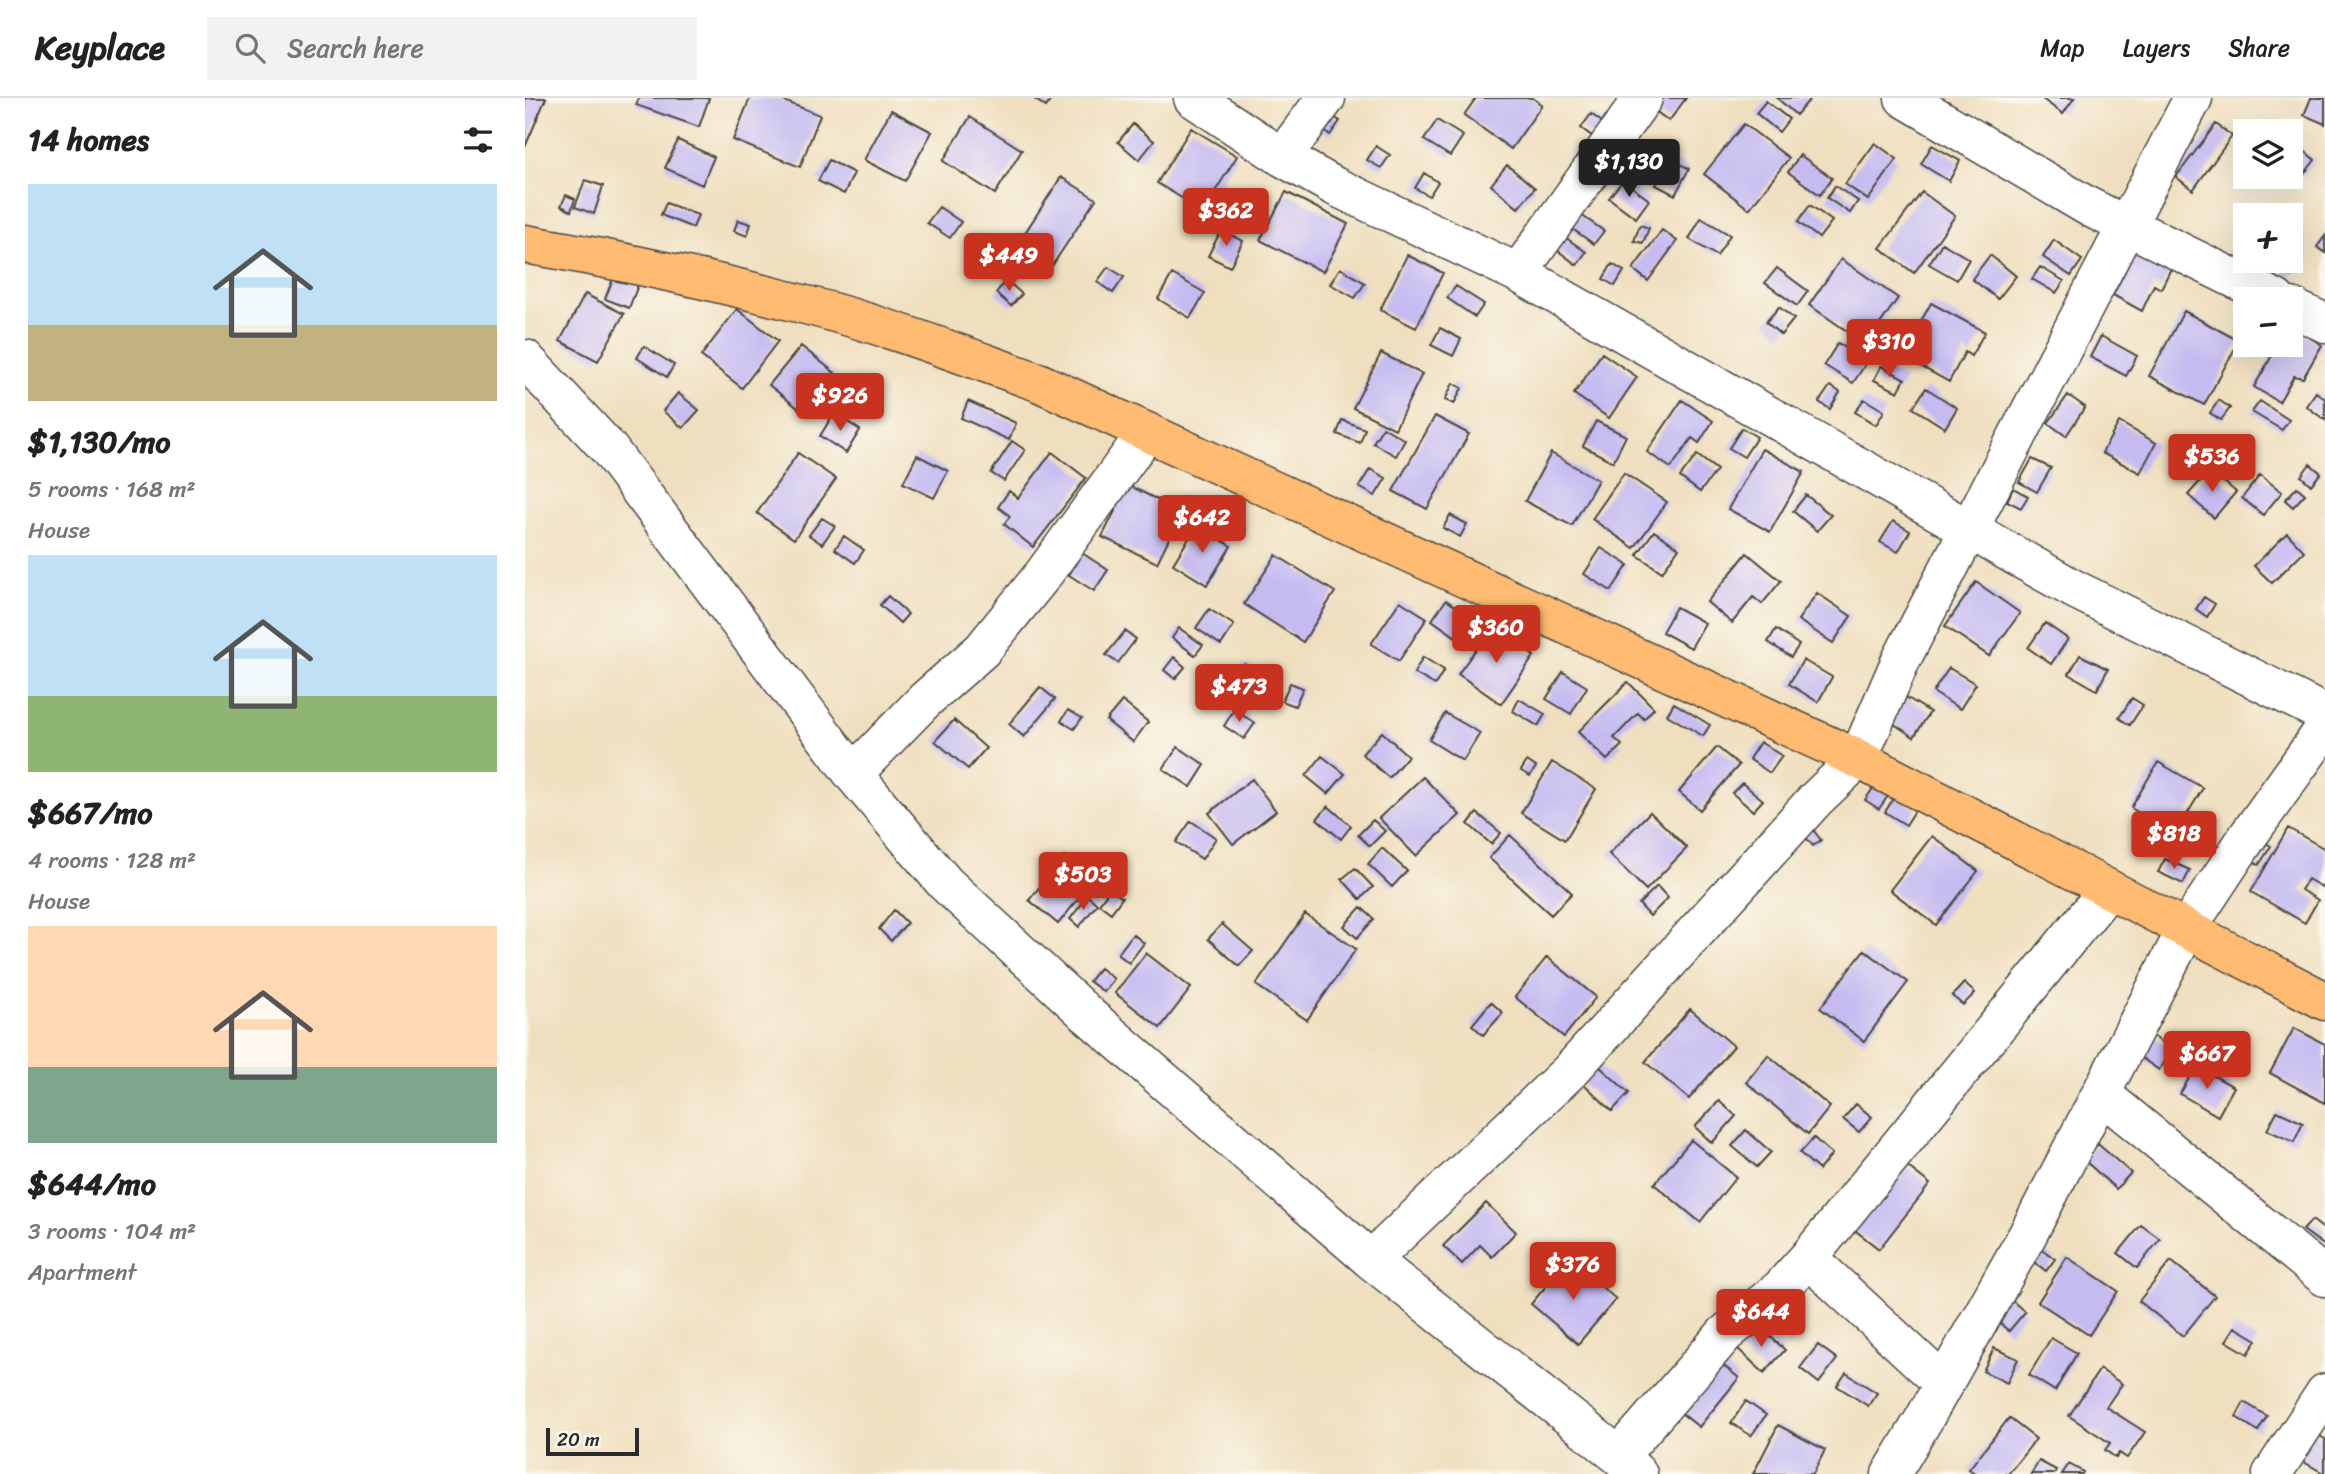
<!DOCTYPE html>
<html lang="en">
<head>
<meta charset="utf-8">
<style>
	:root { --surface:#fff; --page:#f2f2f2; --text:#222; --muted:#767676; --line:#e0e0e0; --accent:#c8321e }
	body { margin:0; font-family:Sriracha,sans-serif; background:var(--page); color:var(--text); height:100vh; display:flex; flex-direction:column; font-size:26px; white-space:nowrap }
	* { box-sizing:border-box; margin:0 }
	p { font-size:23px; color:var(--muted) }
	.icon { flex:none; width:38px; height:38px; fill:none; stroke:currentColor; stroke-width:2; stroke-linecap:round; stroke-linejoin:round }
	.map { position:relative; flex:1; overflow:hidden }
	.panel { display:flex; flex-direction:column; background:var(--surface); width:525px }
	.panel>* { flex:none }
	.fabs { position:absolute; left:1708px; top:21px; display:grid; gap:14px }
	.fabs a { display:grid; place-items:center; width:70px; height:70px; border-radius:0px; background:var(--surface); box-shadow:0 7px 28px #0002; font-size:35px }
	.scale { position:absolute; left:21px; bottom:18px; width:93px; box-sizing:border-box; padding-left:7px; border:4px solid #2b2b2b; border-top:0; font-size:19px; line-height:24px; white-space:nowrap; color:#2b2b2b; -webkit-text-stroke:5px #fbf7ec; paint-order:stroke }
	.price { position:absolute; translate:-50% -60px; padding:0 16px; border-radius:7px; background:var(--accent); color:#fff; font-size:23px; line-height:46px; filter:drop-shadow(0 2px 4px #0008) }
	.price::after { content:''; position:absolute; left:50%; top:42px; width:21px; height:16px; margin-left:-10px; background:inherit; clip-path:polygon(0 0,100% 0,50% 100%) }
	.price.active { background:#222; color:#fff }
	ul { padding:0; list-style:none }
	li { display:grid; align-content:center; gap:14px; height:371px; padding:0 28px }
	li span { display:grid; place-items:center; height:217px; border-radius:0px; color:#555 }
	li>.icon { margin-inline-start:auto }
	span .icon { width:126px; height:126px; fill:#fffc; stroke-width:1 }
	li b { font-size:30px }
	h2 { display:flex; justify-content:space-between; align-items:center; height:84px; padding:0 28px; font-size:30px }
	header { display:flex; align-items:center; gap:42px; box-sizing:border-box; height:98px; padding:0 35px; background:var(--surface); border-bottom:2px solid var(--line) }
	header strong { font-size:33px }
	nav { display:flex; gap:38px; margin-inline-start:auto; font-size:24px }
	.search { width:490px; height:63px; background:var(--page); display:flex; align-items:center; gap:18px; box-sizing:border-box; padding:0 24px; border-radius:0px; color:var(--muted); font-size:26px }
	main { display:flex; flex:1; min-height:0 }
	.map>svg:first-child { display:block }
	.building { fill:#c5bbf1 }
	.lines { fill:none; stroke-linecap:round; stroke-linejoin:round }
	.minor-casing { stroke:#484641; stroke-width:41 }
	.major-casing { stroke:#484641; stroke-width:41 }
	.minor { stroke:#fff; stroke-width:38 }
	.major { stroke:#febb71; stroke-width:38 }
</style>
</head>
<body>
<header>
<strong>Keyplace</strong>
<div class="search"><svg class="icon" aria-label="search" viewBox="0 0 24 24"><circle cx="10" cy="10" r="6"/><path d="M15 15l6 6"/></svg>Search here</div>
<nav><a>Map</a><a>Layers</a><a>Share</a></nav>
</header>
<main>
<section class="panel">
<h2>14 homes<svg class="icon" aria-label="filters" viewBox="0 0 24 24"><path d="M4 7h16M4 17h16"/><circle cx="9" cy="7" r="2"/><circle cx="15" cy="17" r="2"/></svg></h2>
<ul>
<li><span style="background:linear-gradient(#bfe0f5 65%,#c2b280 0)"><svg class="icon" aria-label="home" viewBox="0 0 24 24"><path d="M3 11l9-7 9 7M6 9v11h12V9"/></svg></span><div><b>$1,130/mo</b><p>5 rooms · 168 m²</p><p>House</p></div></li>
<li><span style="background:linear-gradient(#bfe0f5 65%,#8fb573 0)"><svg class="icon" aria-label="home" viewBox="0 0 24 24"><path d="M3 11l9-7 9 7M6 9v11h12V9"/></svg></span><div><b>$667/mo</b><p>4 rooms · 128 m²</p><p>House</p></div></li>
<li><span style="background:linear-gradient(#ffd9b3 65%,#7fa58c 0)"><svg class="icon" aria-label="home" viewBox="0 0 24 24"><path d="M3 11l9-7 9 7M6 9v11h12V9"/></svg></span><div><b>$644/mo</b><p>3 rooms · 104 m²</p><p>Apartment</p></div></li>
</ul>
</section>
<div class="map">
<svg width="1800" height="1376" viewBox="0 0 1800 1376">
	<rect width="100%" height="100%" fill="#fbf7ec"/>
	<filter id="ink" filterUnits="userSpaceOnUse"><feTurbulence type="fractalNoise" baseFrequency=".0143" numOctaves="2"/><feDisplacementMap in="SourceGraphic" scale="14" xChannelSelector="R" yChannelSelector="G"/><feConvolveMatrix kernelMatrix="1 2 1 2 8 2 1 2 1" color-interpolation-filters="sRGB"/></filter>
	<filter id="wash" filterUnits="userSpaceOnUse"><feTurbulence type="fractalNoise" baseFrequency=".00686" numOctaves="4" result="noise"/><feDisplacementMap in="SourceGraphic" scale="28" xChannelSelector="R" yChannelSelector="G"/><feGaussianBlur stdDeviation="1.57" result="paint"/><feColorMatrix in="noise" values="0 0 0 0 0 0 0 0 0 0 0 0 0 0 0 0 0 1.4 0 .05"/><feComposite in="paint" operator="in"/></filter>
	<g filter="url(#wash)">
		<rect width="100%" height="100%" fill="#efdfbf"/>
		<g id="blocks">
			<path class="building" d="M0,0H21L0,49Z
				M114,0H184L174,29L111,7Z
				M225,0H251L295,17L275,69L208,42Z
				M508,0H527L521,9Z
				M951,0H1008L1017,7L986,51L939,17Z
				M1121,0H1161L1144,23L1118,4Z
				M1252,0H1286L1271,17Z
				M1516,0H1549L1538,16Z
				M1786,0H1800V26L1779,17Z
				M1241,3L1264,21L1254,34L1231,15Z
				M366,12L407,34L380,83L339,62Z
				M801,14L815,23L805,37L792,29Z
				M1066,16L1081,27L1071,41L1056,30Z
				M445,19L497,52L470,96L418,63Z
				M912,22L938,38L925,58L899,42Z
				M608,26L629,43L614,62L593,44Z
				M1219,26L1264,60L1224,111L1179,76Z
				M1691,26L1707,38L1668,92L1651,79Z
				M666,30L712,58L678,113L632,85Z
				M153,42L189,59L177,87L140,70Z
				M1766,42L1790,62L1776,80L1766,72Z
				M1350,45L1372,61L1343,102L1320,86Z
				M1407,47L1435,63L1424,83L1396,66Z
				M851,48L865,57L856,70L842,62Z
				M1275,57L1307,80L1295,97L1263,74Z
				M1146,61L1164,71L1150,97L1131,87Z
				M304,62L329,75L319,96L293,83Z
				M982,67L1010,90L993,110L966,87Z
				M899,75L913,84L904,98L890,90Z
				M536,79L571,101L521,177L487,155Z
				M60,82L78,88L69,116L50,109Z
				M1098,82L1124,102L1111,120L1084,100Z
				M1310,88L1333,103L1325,115L1302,100Z
				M761,94L823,126L798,174L735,142Z
				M1397,94L1430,118L1389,175L1355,150Z
				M41,97L50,101L46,113L36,108Z
				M141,105L173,117L168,130L136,117Z
				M1285,107L1307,123L1294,140L1273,124Z
				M414,109L436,124L425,140L402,125Z
				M1056,117L1079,133L1069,146L1046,130Z
				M1176,120L1205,137L1192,158L1164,141Z
				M213,122L226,126L222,138L209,133Z
				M1115,127L1124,130L1118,145L1109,143Z
				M696,132L718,143L705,169L683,158Z
				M1137,132L1152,143L1123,183L1108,171Z
				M1037,137L1061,154L1052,167L1028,149Z
				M1800,138V155L1792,149Z
				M1529,142L1557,162L1546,178L1518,159Z
				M1417,145L1444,161L1432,182L1404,166Z
				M1614,145L1650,162L1636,191L1629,187L1617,213L1588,197Z
				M882,157L918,175L891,230L855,212Z
				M1465,157L1491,178L1473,201L1447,181Z
				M1766,158L1775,164L1766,178L1749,167L1752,163H1766Z
				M1316,161L1373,200L1341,246L1284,207Z
				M1087,166L1099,173L1090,188L1078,181Z
				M583,169L599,179L588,195L572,184Z
				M1515,169L1539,183L1531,195L1507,181Z
				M815,170L840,185L830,200L805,186Z
				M1252,170L1283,193L1272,208L1240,185Z
				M647,176L680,195L665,220L633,201Z
				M89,178L113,187L104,210L80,201Z
				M481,182L497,196L486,208L471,195Z
				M931,188L959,206L950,219L922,200Z
				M60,196L99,216L73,263L35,243Z
				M1406,205L1460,234L1446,258L1440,254L1424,284L1377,258Z
				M1254,209L1269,221L1256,237L1241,224Z
				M212,211L253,243L217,290L176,258Z
				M1659,213L1714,243L1679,307L1624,278Z
				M1766,228L1797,247L1778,280L1769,278L1754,304L1729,289L1753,247H1766Z
				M915,230L936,241L928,258L906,247Z
				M1576,238L1612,258L1601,278L1565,259Z
				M1313,245L1342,264L1328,285L1299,267Z
				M119,248L149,267L142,279L112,260Z
				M276,248L310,275L278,314L244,287Z
				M856,255L897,276L870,331L828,310Z
				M1077,255L1112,279L1084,320L1049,296Z
				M1356,268L1380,281L1373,294L1349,282Z
				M928,285L937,290L929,306L920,302Z
				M1305,288L1315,294L1305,311L1294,304Z
				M1401,290L1432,310L1420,330L1388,310Z
				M1791,294L1800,301V322L1781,308Z
				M153,295L174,312L158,330L138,313Z
				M1543,297L1560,309L1541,338L1523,325Z
				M1339,301L1359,313L1351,327L1330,314Z
				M1157,302L1188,323L1174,345L1167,340L1146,370L1122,354Z
				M1694,302L1705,310L1696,322L1685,315Z
				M443,303L491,325L484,342L436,320Z
				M1735,303L1764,322L1757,332L1727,314Z
				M309,315L335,332L321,355L295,338Z
				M910,318L944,336L902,411L868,393Z
				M817,322L840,331L835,345L812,336Z
				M1071,323L1101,338L1088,364L1058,348Z
				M1594,324L1631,345L1615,375L1577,355Z
				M858,329L880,342L871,358L848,345Z
				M1217,330L1232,339L1219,359L1204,350Z
				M487,343L500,352L479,383L466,375Z
				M1237,351L1279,374L1245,434L1203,411Z
				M527,354L561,380L508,449L479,426L485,418L473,409L484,393L493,400Z
				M273,355L311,381L269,441L232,415Z
				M1026,355L1073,382L1047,428L1000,403Z
				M392,357L423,373L409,400L378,385Z
				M1172,357L1192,372L1175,394L1155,379Z
				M1507,361L1526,370L1512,394L1494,384Z
				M1785,366L1796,375L1786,387L1776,378Z
				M845,371L861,380L850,398L834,389Z
				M1685,372L1711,394L1689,420L1663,397Z
				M1099,375L1142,404L1109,450L1067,421Z
				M1735,377L1757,394L1738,417L1717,400Z
				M603,387L657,414L632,465L577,439Z
				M1772,389L1780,396L1768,409L1760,402Z
				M1488,390L1503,398L1496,410L1482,403Z
				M1281,397L1306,417L1292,433L1268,413Z
				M925,417L942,426L935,439L918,430Z
				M297,420L310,428L297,446L284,437Z
				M1368,423L1385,433L1373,454L1355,444Z
				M672,427L706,448L682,487L648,466Z
				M1129,433L1154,450L1137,474L1112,457Z
				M1762,435L1779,453L1747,485L1729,468Z
				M319,438L339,452L330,465L310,451Z
				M1076,450L1103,467L1086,493L1059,476Z
				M557,455L583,472L569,493L544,477Z
				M1222,455L1256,483L1237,506L1228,499L1207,525L1182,504Z
				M751,457L810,494L778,544L719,506Z
				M1451,484L1495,515L1464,558L1420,528Z
				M1292,495L1326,518L1308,545L1273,522Z
				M363,498L383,516L375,525L355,507Z
				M1679,499L1690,506L1682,519L1671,511Z
				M921,502L953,523L938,544L907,522Z
				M875,503L902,520L874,563L846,546Z
				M1151,509L1180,525L1166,550L1137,534Z
				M684,511L709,527L696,547L671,530Z
				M1520,525L1543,541L1526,566L1503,550Z
				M967,529L1009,558L976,606L933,576Z
				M654,530L678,547L670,557L647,540Z
				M1251,531L1274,547L1266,559L1243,544Z
				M600,533L611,541L593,565L581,557Z
				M1555,557L1583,571L1572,592L1544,576Z
				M649,559L660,569L650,581L639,572Z
				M898,559L919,572L910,587L889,575Z
				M1278,562L1307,579L1293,604L1264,586Z
				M719,566L750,580L739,603L708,587Z
				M1424,570L1451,586L1435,611L1408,594Z
				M1038,574L1062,589L1046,616L1021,601Z
				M1103,584L1129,610L1119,621L1113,615L1089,640L1097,647L1082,662L1053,634Z
				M765,585L778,590L770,608L757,603Z
				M515,589L530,601L499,639L484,626Z
				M1381,599L1405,614L1389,639L1366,624Z
				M1607,600L1618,607L1605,627L1594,620Z
				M994,601L1020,616L1013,628L988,613Z
				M597,603L623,624L608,644L581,622Z
				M1149,605L1185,627L1178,638L1142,617Z
				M543,612L557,620L549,631L536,623Z
				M709,612L730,625L719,641L699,628Z
				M920,615L955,635L938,663L904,642Z
				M429,622L461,650L443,671L410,643Z
				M857,634L883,658L864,680L837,656Z
				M1235,644L1257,658L1245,675L1224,661Z
				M653,649L680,667L666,689L638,671Z
				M1192,649L1214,667L1175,712L1154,694Z
				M797,658L820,676L803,696L781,678Z
				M1002,663L1011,669L1005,678L996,673Z
				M1027,664L1071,691L1040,742L996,715Z
				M1633,664L1678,690L1650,736L1606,710Z
				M898,679L935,717L891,758L854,720Z
				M727,681L751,713L708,746L684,715Z
				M1217,685L1238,702L1228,713L1207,695Z
				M1351,686L1365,695L1354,711L1340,702Z
				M1370,698L1391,711L1381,727L1360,714Z
				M803,708L826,728L816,741L792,721Z
				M1125,714L1162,750L1121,792L1084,756Z
				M952,715L976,735L966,746L943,726Z
				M848,722L860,733L845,748L833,737Z
				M666,723L691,740L677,761L651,744Z
				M1270,727L1288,732L1296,742L1288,748Z
				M1763,730L1800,751V791L1783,781L1776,792L1793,802L1780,825L1726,794Z
				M985,737L1047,795L1026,817L964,760Z
				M1407,738L1453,773L1411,827L1365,792Z
				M1729,738L1746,748L1734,767L1717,757Z
				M857,750L882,773L867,789L843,766Z
				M540,758L569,782L533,826L504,802Z
				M1640,761L1665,772L1658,786L1633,774Z
				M830,770L848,789L835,801L817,781Z
				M1132,788L1143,800L1125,818L1114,806Z
				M585,791L597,800L586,815L574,806Z
				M563,798L572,806L554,829L545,821Z
				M836,809L849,821L832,840L819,828Z
				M369,812L382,825L366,843L354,831Z
				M780,816L831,851L782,922L731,887Z
				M697,826L728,853L714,868L683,841Z
				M608,836L619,845L604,865L593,856Z
				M1339,852L1383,884L1339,943L1295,910Z
				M621,855L666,890L635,930L590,895Z
				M1022,859L1071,899L1039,939L990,899Z
				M575,870L589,881L579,894L564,883Z
				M1439,885L1450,895L1438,907L1427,898Z
				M966,904L978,915L958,937L947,927Z
				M1165,911L1209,948L1164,1001L1120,964Z
				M1769,930L1800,946V1005L1745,975Z
				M1622,934L1648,952L1634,972L1608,954Z
				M1243,957L1305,1009L1283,1036L1221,984Z
				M1074,968L1104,995L1087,1013L1058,985Z
				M1671,968L1709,989L1693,1018L1655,996Z
				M1194,1003L1211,1018L1187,1045L1170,1029Z
				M1331,1006L1347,1019L1334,1034L1318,1021Z
				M1752,1013L1778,1025L1769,1044L1742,1032Z
				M1221,1032L1246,1054L1232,1069L1207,1048Z
				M1289,1040L1307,1056L1294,1072L1275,1055Z
				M1166,1042L1211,1079L1175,1124L1129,1086Z
				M1573,1046L1606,1075L1591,1091L1558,1061Z
				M1369,1058L1405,1086L1354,1151L1317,1122Z
				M961,1105L991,1134L967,1159L955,1147L937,1166L918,1148Z
				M1787,1122L1800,1132V1148L1778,1132Z
				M1616,1127L1635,1141L1612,1170L1593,1155Z
				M1507,1144L1530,1161L1521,1173L1499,1156Z
				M1542,1159L1593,1193L1564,1237L1513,1204Z
				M1044,1161L1091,1201L1053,1246L1006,1206Z
				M1646,1163L1690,1198L1658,1238L1614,1203Z
				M1482,1198L1500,1214L1484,1233L1466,1218Z
				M1233,1227L1260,1252L1239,1275L1212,1250Z
				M1710,1229L1732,1242L1723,1256L1701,1243Z
				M1526,1240L1552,1255L1530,1293L1504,1277Z
				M1293,1247L1312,1261L1294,1285L1275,1270Z
				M1469,1250L1493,1261L1482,1285L1458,1273Z
				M1190,1261L1214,1280L1174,1329L1150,1310Z
				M1575,1271L1597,1286L1581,1309L1620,1334L1602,1360L1594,1355L1591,1360L1580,1352L1585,1345L1544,1318Z
				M1321,1275L1352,1295L1343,1308L1312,1288Z
				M1221,1303L1241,1317L1226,1338L1206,1325Z
				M1719,1304L1742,1318L1733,1333L1711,1319Z
				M1484,1320L1511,1341L1483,1376H1451L1444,1371Z
				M1253,1327L1300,1352L1288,1376H1228Z
				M1786,1333L1800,1341V1376L1770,1359Z
				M1514,1363L1531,1372L1529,1376H1506Z
				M1544,1366L1558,1374L1557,1376H1537Z"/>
		</g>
	</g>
	<g filter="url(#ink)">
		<use href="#blocks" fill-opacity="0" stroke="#484641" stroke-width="2"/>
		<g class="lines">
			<g class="minor-casing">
				<path id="minor" d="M668,0L757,59L809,88L993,175L1549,491L1800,616
					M1379,0L1564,109L1751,201
					M757,59L801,0
					M993,175L1118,0
					M1766,209L1800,225
					M0,261L83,350L328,676L420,785L564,918L846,1162L1094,1358L1113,1376
					M328,676L400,602L457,552L517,478L622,334
					M1576,996L1800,1179
					M1283,1160L1419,1286
					M846,1162L1045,973L1290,702L1333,661L1375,564L1668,0
					M1094,1358L1200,1236L1256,1190L1283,1160L1583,792
					M1366,1376L1399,1321L1503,1136L1661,832L1723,738L1800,630
					M1747,1376L1800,1295"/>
			</g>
			<g class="major-casing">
				<path id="major" d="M0,146C94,162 189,183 281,207C360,227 437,257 513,284L1333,661L1800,903"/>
			</g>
			<use href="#minor" class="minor"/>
			<use href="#major" class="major"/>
		</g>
	</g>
</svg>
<div class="fabs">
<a><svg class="icon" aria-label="layers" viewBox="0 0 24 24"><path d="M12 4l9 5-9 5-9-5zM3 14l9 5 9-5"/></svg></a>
<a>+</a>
<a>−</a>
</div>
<div class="scale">20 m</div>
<b class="price active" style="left:1104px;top:101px">$1,130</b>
<b class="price" style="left:701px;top:150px">$362</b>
<b class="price" style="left:484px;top:195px">$449</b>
<b class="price" style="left:1364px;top:281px">$310</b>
<b class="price" style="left:315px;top:335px">$926</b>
<b class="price" style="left:1687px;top:396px">$536</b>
<b class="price" style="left:677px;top:457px">$642</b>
<b class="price" style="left:971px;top:567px">$360</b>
<b class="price" style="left:714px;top:626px">$473</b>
<b class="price" style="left:1649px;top:773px">$818</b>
<b class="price" style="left:558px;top:814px">$503</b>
<b class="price" style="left:1682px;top:993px">$667</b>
<b class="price" style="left:1048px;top:1204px">$376</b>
<b class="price" style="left:1236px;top:1251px">$644</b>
</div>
</main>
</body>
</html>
